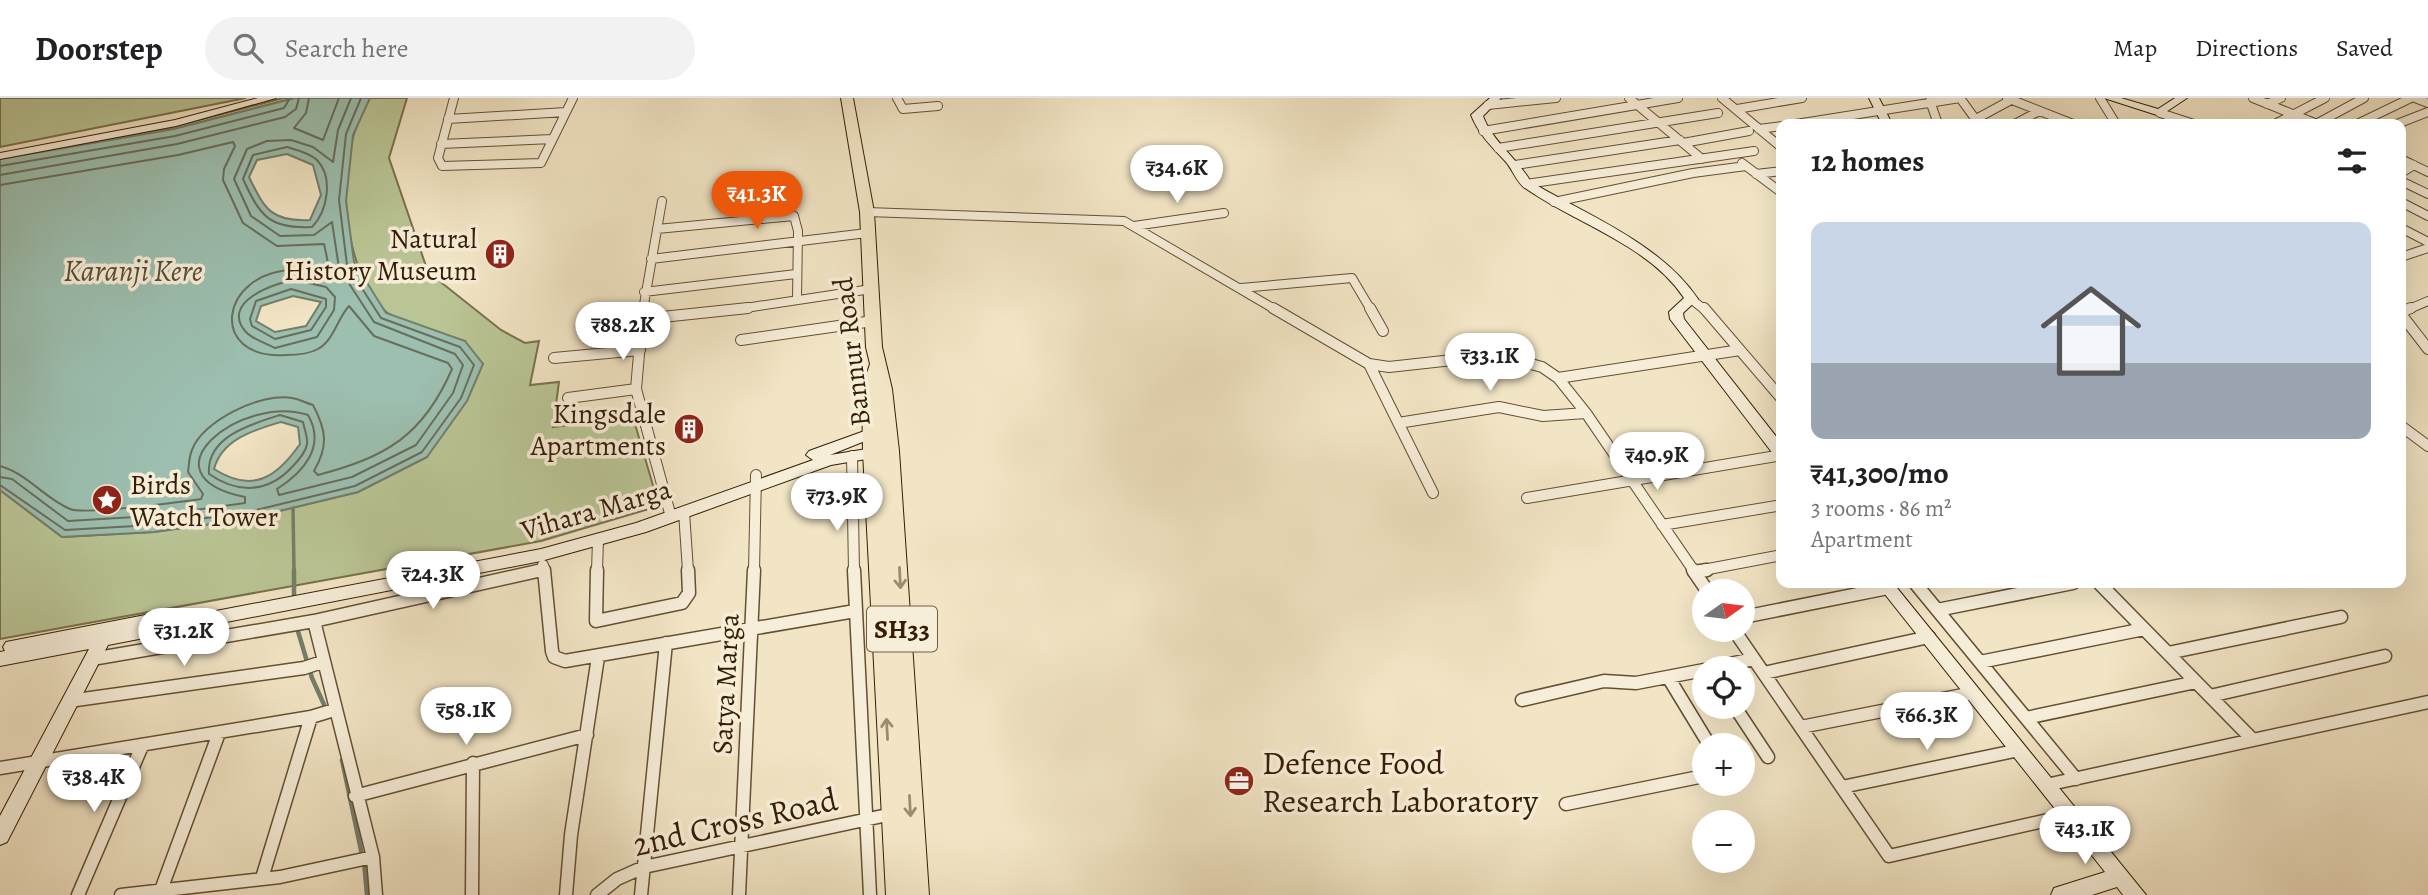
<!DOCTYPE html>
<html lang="en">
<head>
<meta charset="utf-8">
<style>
	:root { --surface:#fff; --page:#f2f2f2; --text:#202124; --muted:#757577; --line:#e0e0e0; --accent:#ea580c }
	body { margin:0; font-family:Alegreya,serif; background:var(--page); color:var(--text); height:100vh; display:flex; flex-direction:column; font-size:26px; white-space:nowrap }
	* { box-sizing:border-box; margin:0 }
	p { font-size:23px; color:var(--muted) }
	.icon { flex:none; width:38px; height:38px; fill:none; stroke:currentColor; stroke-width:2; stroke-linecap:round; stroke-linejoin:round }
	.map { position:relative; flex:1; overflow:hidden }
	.drawer { position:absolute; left:1776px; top:21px; width:630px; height:469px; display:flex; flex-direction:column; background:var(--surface); border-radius:14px; box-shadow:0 7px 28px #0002 }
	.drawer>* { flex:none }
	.needle { width:46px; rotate:76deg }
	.fabs { position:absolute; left:1692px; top:481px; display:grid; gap:14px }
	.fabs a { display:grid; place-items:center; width:63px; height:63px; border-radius:50%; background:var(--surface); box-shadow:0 7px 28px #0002; font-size:35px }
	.price { position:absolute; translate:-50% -60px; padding:0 16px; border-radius:24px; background:#fff; color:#222; font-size:23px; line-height:46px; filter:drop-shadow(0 2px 4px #0008) }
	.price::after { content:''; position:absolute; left:50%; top:42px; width:21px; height:16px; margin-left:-10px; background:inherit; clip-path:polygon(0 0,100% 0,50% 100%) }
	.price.on { background:var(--accent); color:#fff }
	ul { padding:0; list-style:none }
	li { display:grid; align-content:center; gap:14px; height:371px; padding:0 35px }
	li span { display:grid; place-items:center; height:217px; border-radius:14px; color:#555 }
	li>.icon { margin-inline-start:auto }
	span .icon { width:126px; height:126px; fill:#fffc; stroke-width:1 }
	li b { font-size:30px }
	h2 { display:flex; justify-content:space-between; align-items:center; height:84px; padding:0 35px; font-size:30px }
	header { display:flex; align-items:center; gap:42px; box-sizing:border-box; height:98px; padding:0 35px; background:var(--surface); border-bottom:2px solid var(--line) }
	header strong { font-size:33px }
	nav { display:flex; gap:38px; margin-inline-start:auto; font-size:24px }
	.search { width:490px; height:63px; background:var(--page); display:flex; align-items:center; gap:18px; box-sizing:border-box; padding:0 24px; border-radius:38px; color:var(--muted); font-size:26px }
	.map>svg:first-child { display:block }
	.green { fill:#bac595; stroke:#78714c; stroke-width:2 }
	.water { fill:#9cbfb0; stroke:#737e6b; stroke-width:2; fill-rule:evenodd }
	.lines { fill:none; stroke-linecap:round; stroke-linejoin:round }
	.shore { stroke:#696e5a; stroke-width:2 }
	.stream-far1 { stroke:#737e6b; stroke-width:3.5 }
	.stream { stroke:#737e6b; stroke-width:4.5 }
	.street-far2-casing { stroke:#654f34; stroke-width:10 }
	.street-far1-casing { stroke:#654f34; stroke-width:12 }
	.street-casing { stroke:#654f34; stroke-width:15 }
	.secondary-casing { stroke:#361d03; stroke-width:2 }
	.primary-casing { stroke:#361d03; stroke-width:2 }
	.street-far2 { stroke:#f7eed9; stroke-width:8 }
	.street-far1 { stroke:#f7eed9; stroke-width:10 }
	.street { stroke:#f7eed9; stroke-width:12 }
	.secondary { fill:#f7eed9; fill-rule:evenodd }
	.primary { fill:#f2e5c5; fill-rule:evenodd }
	.oneway { stroke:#9d8b6e }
	.labels { text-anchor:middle; stroke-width:7; stroke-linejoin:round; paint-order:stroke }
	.shield { fill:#f7eed9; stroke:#705c43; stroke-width:2 }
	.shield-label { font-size:26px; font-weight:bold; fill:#361d03 }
	.poi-label { font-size:28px; fill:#361d03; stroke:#f7eed9; text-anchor:end }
	.street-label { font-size:28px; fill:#361d03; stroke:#f7eed9 }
	.water-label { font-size:30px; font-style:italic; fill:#554e37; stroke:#f7eed9 }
	.near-poi-label { font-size:33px; fill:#361d03; stroke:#f7eed9; text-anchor:start }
	.near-street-label { font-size:33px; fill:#361d03; stroke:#f7eed9 }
</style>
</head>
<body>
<header>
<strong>Doorstep</strong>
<div class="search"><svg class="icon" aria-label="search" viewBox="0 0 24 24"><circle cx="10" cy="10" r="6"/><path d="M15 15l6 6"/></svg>Search here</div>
<nav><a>Map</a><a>Directions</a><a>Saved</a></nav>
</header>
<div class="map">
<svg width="2428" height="797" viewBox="0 0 2428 797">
	<rect width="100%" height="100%" fill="#f2e5c5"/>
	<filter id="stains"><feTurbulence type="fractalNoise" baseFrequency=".00286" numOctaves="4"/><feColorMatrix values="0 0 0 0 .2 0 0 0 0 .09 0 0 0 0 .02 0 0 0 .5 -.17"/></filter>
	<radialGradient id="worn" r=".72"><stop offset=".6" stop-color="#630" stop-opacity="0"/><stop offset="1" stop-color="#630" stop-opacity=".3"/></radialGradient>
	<path class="green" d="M0,0H246L0,49Z
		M283,0H295L174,31L0,61L161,32Z
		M370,0H407L389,60L428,174L501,232L525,245L539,243L530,287L559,284L553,329L633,319L659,408L541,443L0,541V392L62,439L154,434L246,421L358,394L427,359L465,243C450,238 393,222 385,213C338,165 334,55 370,0Z"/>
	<path class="water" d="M295,0H370L353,37L346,103L354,164L386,215L465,243L483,266L467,303L427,359L358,394L246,421L154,434L62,439L0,392V61L174,31ZM287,56L313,67L321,97L310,122C272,124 265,112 249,79L257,62ZM293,198L321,204L306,228L275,234L256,223L261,208ZM281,324L298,329L300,346C277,379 253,396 214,371C222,341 254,332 281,324Z"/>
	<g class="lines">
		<path class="shore" d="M309,0L306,15L294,30L323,42L339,0
			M287,49C297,52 310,55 317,62C334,80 327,114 312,129C269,131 260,118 243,81L253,57Z
			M0,68L175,38L284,10L290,0
			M0,77L177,46L285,19L296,11L299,0
			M0,87L178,57L233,44L235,48L224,71L223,82L243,125L277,148L324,146L330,174L326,178C316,176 305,172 294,172C220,173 206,262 286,257C296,257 309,256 318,251C334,242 337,221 349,208L374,238L448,265L452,271C423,338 386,359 318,377L314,373C329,347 326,332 313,307C306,305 299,301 292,300C262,294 202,323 192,352C189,359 189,367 188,374L203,396L201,401C179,404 85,417 70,411C44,400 28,376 0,368
			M296,182L326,189L335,199L334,212L317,239L275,250C267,246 252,241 246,234C219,204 276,184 296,182Z
			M291,191L326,201V209L311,232L275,241L252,228L250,221L256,203Z
			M280,317L303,324C304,330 308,339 307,346C306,354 298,363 292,369C268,395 238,396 209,376C206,339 251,326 280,317Z
			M0,379L12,381L68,423L152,418L245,405V399C138,377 242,295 308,317C326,348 304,374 277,391L279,397L352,379L416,347L453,295L463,267L455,256L374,224L339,170L332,124L314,137L280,138L251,118L234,81L247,51L267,43L291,42L313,49L333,64L338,32L351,0
			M0,387L65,432L153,427L244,415L355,388L422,354L461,300L474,267L460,249L381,220L347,167L339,102L346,36L361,0"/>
		<path class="stream-far1" d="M293,410L294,473"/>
		<path class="stream" d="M294,472V501
			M297,530L312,580L326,611
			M342,662L362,757
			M364,764L367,797"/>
		<g class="street-far2-casing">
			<path id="street-far2" d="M454,0L438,60L442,68L541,65L573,0
				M897,0L903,11L938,8
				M1629,0L1702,61
				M1722,0L1782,50
				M1960,0L1979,26
				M2007,0L2073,26
				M2100,0L2116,26
				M2253,0L2317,26
				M2415,0L2428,5
				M1930,3L1938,26
				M2267,6L2281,0
				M1488,7L1556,0
				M1737,11L1802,0
				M2160,15L2194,26
				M448,21L566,14
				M1976,21L2011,2
				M1796,26L1960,0
				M2015,26L2039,13
				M2275,26L2325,0
				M2316,26L2364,0
				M2357,26L2411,0
				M2397,26L2428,14
				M1759,31L1782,28
				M1483,33L1678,0
				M1683,45L1749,33
				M441,46L552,41
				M1498,50L1718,15
				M2401,61L2428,74
				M1742,65L1782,95
				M1515,67L1680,42
				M2401,75L2414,67
				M1756,76L1782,73
				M2401,83L2428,96
				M1526,86L1754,53
				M1554,104L1693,75L1746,68
				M2401,104L2428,118
				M867,114L1124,123L1276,212
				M1134,128L1224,115
				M2401,130L2428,144
				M657,131L794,118L798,133L797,201
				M2401,159L2428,150
				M651,161L867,135
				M1241,190L1352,180L1371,212
				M644,194L796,176
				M1691,201L1705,212
				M643,212L662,103
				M732,212L871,191
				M2407,212L2428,203"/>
		</g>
		<g class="street-far1-casing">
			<path id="street-far1" d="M643,210L636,291L671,419
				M1273,210L1369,266L1389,269L1498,257L1542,269L1558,280L1586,315L1694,473
				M1370,210L1383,233
				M1704,210L1782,301
				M2401,214L2411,210
				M2401,216L2428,251
				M643,221L748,210
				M741,242L873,223
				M554,260L640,252
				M1369,266L1433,395
				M1558,280L1740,252
				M568,300L636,291
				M1398,325L1499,309L1543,318L1586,315
				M2401,328L2428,348
				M852,358L854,473
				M1527,400L1782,357
				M684,414L688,473
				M1662,427L1782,407
				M543,467L544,473
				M534,473L544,471
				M597,473L598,442
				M754,473L756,377
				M1698,473L1782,457"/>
		</g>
		<g class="street-casing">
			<path id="street" d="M544,472L552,553L554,559L565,563L855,513
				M597,472L596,523L682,505L689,495L688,472
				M854,472L870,797
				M1693,472L1708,494
				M1694,474L1707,472
				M1915,485L2076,681
				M2099,485L2253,642
				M1937,512L2073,485
				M1743,519L1888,490
				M314,523L373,759L376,797
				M1734,532L1889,758L2070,717
				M2168,555L2341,519
				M92,561L314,523L542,472
				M1980,564L2144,531
				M1710,570L1754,561
				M1764,575L1929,539
				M1668,579L1710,648
				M2210,598L2385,558
				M1522,602L1604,583L1636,585L1704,572
				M69,603L304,570L322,564
				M1735,609L1768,659
				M2026,620L2196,584
				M1801,629L1973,595
				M0,670L311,619L334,612
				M2046,687L2428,604
				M1842,689L2019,652
				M355,698L587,637
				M1566,706L1704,678
				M262,780L311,619
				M161,792L219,635
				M78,797L142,648
				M121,797L280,779L373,759
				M472,797L473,665
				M566,797L571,737L598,559
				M597,797L617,781L644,769L892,716
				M641,797L666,545
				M739,797L754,472"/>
		</g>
		<g class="secondary-casing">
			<path id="secondary" d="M258,0H276L176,28L0,61V55L175,22Z
				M1490,0H1501L1483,18C1492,43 1517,60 1531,84C1587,117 1660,145 1698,201L1683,215L1684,221L1782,346V362L1777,361L1670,221L1669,214L1684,200C1648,146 1576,126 1525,90C1516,84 1513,72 1506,64C1492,49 1479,37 1471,17Z
				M1869,0H1879L1892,26H1882Z
				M2104,0H2121L2158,11L2175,0H2187L2160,18Z
				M870,331L875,333L877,336L875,339L830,357L885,348L890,349L893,353L890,357L831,367L646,434L541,463L108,547L7,744L0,747V718L89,551L0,568V554L5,553L3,549L6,544L166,513L172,515L174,521L541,451L636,425L813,362L806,357L809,353Z
				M1876,485H1893L2146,797H2123L2117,789L2092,797H2051L2054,790L2105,774Z"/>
		</g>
		<g class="primary-casing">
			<path id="primary" d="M841,0H853L874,114L882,249L892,291L899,353L929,797H886L863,354L862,290L870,266L866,249L860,114Z"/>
		</g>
		<use href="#street-far2" class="street-far2"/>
		<use href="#street-far1" class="street-far1"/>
		<use href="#street" class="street"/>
		<use href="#secondary" class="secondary"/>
		<use href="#primary" class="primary"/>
	</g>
	<defs><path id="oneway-shaft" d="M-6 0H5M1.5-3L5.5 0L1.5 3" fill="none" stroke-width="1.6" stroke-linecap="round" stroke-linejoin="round" transform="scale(1.75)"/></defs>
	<g class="oneway">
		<use href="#oneway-shaft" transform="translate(900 480) rotate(87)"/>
		<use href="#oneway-shaft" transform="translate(887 631) rotate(-93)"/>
		<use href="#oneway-shaft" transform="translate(910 708) rotate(87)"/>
	</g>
	<defs>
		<g id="building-disc" transform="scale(1.575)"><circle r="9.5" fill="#8f2418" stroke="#f7eed9"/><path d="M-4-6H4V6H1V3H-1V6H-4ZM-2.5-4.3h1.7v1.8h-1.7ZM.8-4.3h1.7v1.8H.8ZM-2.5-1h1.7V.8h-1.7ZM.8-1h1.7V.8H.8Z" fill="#fff"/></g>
		<g id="sight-disc" transform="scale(1.575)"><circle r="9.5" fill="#8f2418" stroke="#f7eed9"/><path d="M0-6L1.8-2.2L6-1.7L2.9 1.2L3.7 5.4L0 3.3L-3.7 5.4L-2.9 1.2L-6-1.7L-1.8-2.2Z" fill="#fff"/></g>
		<g id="office-disc" transform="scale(1.575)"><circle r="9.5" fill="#8f2418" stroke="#f7eed9"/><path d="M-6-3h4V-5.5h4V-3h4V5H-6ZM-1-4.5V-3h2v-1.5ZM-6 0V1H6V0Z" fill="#fff"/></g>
	</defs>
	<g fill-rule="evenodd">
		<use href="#building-disc" x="500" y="156"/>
		<use href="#building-disc" x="689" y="331"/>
		<use href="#sight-disc" x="107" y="402"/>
		<use href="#office-disc" x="1239" y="683"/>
	</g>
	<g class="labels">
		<rect class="shield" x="867" y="508.5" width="70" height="45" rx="5"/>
		<g class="shield-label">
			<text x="902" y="540">SH33</text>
		</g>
		<g class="poi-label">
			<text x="477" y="150">Natural<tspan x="477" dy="32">History Museum</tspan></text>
			<text x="666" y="325">Kingsdale<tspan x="666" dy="32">Apartments</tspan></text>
			<text x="130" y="396" text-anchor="start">Birds<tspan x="130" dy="32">Watch Tower</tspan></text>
		</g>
		<g class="street-label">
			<text transform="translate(851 254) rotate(-97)" y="10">Bannur Road</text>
			<text transform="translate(596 411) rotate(-16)" y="10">Vihara Marga</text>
			<text transform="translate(725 586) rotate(-87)" y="10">Satya Marga</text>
		</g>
		<g class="water-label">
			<text x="133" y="183">Karanji Kere</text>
		</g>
		<g class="near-poi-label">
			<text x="1262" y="676">Defence Food<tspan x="1262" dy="38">Research Laboratory</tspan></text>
		</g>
		<g class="near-street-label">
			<text transform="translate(735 723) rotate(-13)" y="12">2nd Cross Road</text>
		</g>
	</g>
	<rect width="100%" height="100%" filter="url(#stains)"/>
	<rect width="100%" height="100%" fill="url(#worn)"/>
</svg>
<div class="fabs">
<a><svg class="needle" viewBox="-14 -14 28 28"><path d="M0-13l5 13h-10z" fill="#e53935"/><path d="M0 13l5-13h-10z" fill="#757577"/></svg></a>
<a><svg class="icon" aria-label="locate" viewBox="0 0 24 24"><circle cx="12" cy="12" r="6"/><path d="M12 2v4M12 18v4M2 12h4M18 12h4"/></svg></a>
<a>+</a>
<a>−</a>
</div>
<b class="price" style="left:1177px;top:107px">₹34.6K</b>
<b class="price on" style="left:757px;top:133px">₹41.3K</b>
<b class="price" style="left:623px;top:264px">₹88.2K</b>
<b class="price" style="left:1490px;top:295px">₹33.1K</b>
<b class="price" style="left:1657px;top:394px">₹40.9K</b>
<b class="price" style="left:837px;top:435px">₹73.9K</b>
<b class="price" style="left:433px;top:513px">₹24.3K</b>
<b class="price" style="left:184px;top:570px">₹31.2K</b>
<b class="price" style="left:466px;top:649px">₹58.1K</b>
<b class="price" style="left:1927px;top:654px">₹66.3K</b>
<b class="price" style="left:94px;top:716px">₹38.4K</b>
<b class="price" style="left:2085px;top:768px">₹43.1K</b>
<section class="drawer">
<h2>12 homes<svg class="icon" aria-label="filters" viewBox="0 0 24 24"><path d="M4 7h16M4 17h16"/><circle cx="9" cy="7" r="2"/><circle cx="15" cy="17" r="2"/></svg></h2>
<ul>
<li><span style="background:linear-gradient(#c9d6e8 65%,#9aa5b1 0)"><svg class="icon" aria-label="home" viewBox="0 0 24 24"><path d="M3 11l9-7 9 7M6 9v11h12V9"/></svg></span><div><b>₹41,300/mo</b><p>3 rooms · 86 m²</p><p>Apartment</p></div></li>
</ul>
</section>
</div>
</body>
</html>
